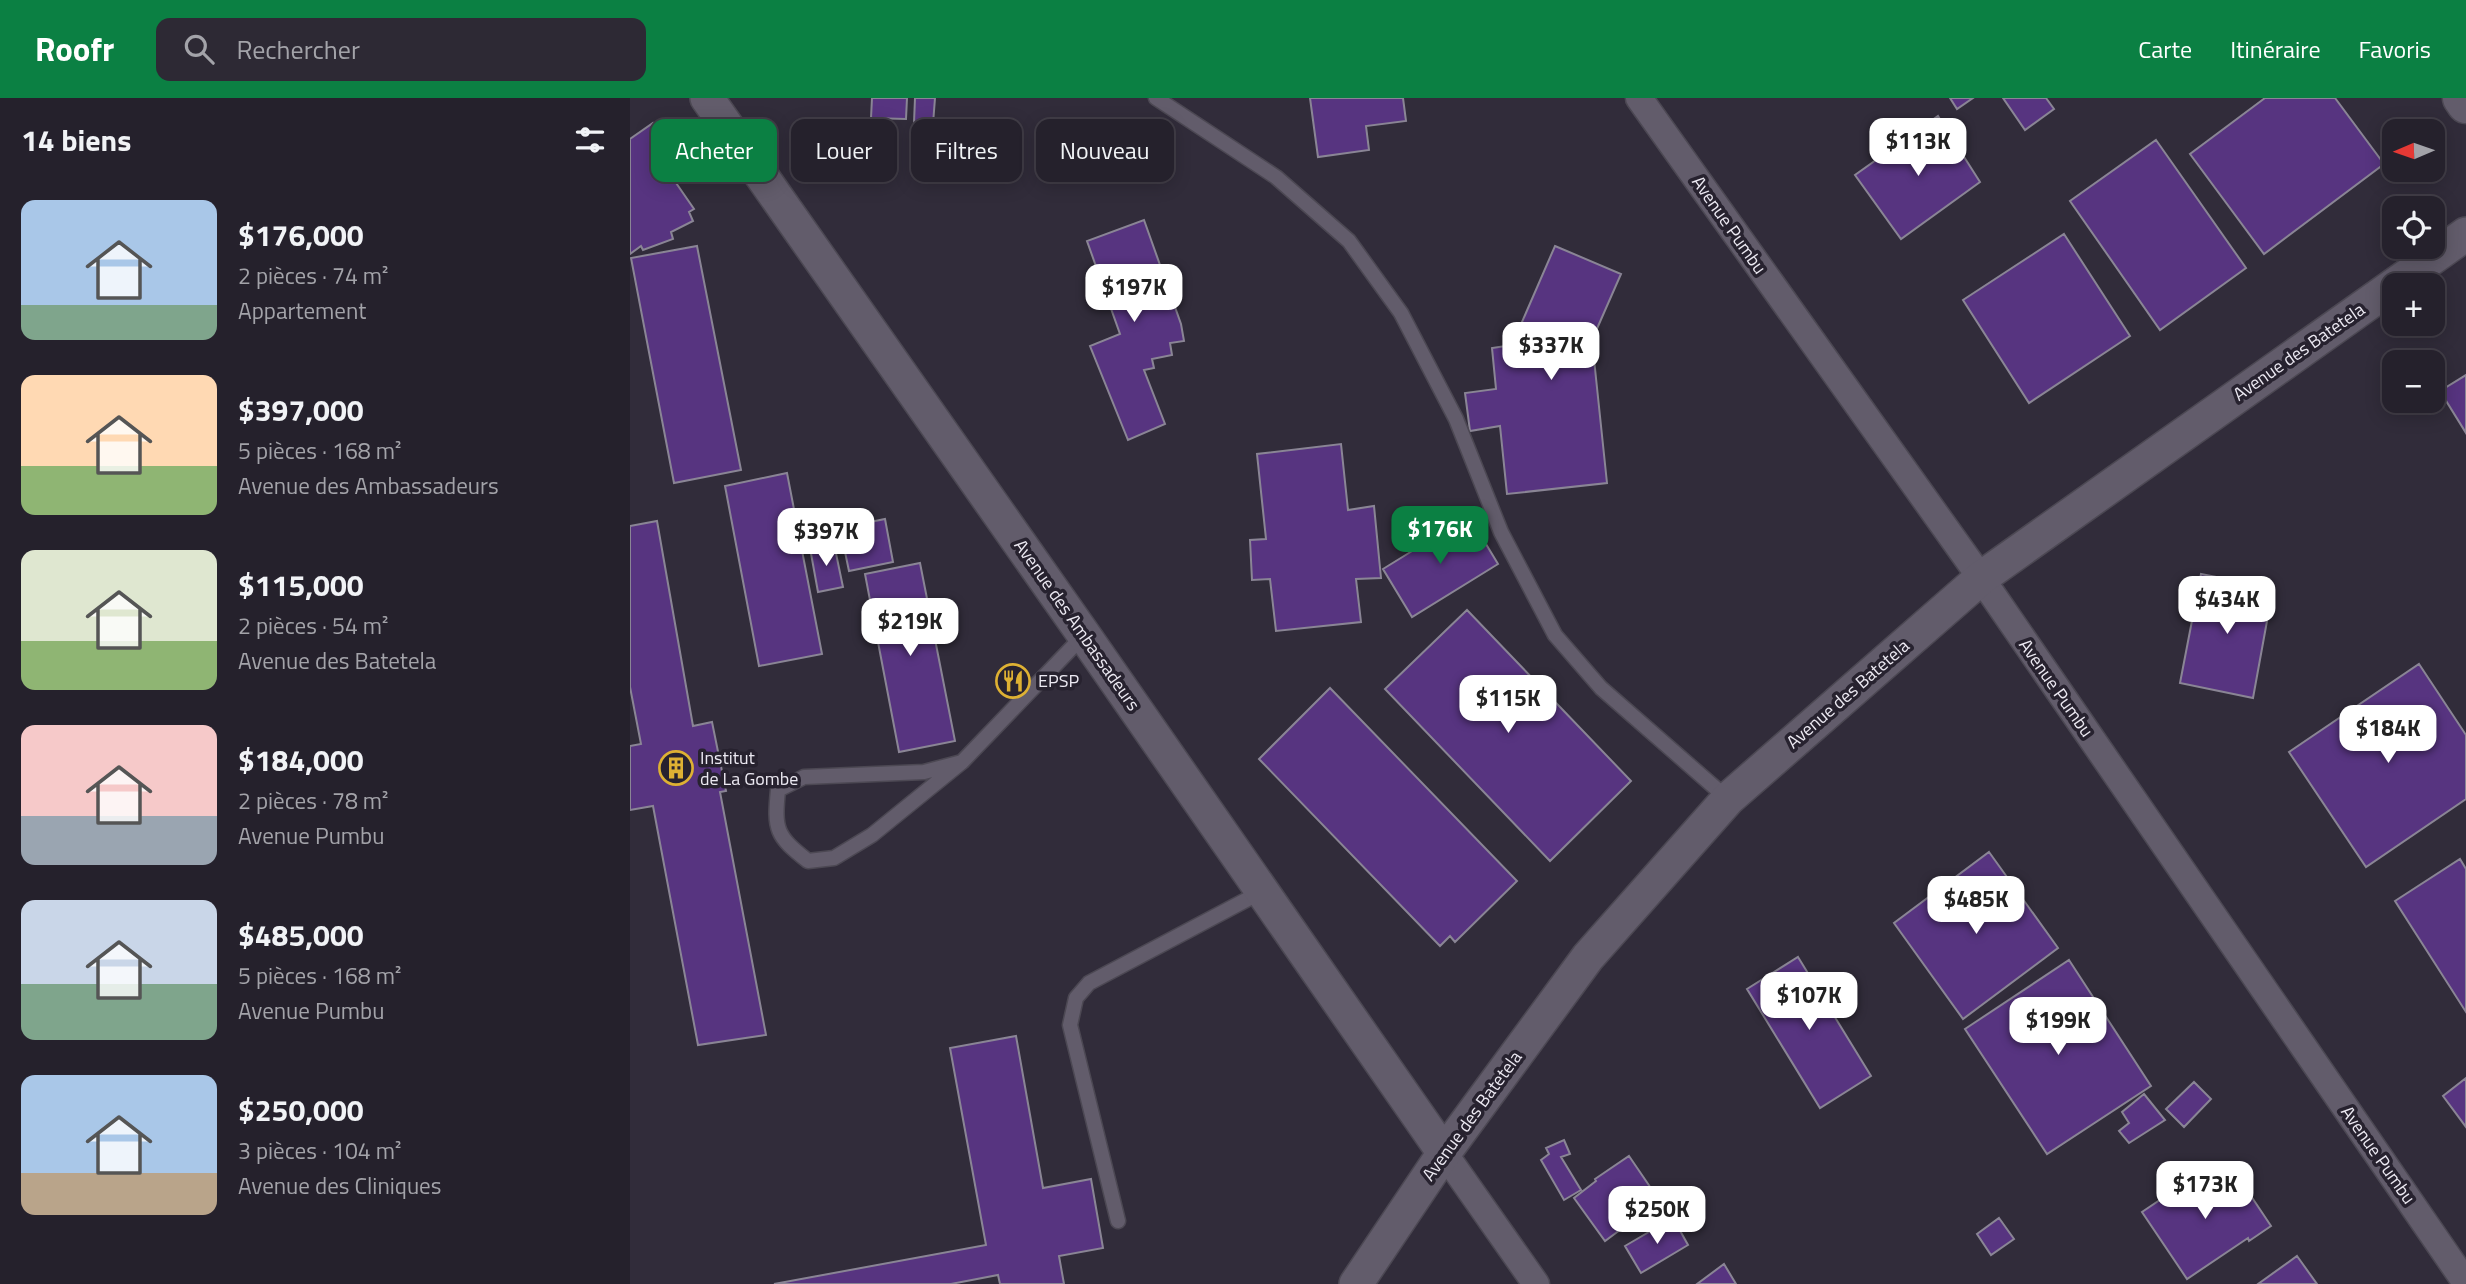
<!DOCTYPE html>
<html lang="fr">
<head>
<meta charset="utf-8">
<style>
	:root { --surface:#25212c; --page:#2d2934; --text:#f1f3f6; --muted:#a3a3a9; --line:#423e48; --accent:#0b8043 }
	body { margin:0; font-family:"Titillium Web",sans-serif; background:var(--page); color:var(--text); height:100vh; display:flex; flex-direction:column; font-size:26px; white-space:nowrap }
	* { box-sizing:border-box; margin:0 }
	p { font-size:23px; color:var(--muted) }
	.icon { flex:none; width:38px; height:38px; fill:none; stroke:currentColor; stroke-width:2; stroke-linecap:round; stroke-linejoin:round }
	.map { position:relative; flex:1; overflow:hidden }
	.drawer { display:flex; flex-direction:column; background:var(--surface); width:630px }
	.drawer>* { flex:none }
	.hud { position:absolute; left:21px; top:21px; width:665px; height:63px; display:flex; gap:14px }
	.needle { width:46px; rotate:268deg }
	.fabs { position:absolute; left:1752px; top:21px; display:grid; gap:14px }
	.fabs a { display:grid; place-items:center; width:63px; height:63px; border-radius:14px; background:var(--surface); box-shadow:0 4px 18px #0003,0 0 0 2px var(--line); font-size:35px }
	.price { position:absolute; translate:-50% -60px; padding:0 16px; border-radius:14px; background:#fff; color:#222; font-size:23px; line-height:46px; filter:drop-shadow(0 2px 4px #0008) }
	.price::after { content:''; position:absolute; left:50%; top:42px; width:21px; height:16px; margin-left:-10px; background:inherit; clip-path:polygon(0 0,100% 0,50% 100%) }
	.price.active { background:var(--accent); color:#fff }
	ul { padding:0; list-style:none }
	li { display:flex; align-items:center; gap:21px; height:175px; padding:0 21px }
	li span { display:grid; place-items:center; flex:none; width:196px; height:140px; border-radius:14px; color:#555 }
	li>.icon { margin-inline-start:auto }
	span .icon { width:84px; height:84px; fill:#fffc; stroke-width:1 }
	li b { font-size:30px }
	h2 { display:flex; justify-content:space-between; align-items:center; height:84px; padding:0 21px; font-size:30px }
	.pill { padding:0 24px; border-radius:14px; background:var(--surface); box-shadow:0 4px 18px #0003,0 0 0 2px var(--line); font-size:24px; line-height:63px }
	.pill.active { background:var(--accent); color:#fff }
	header { display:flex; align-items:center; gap:42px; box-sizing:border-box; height:98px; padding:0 35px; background:var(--accent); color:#fff }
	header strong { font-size:33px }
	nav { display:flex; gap:38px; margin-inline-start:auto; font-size:24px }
	.search { width:490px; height:63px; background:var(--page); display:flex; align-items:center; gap:18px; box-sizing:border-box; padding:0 24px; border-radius:14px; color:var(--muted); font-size:26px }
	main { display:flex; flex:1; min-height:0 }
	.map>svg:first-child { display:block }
	.building { fill:#573480; stroke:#8a8595; stroke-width:2 }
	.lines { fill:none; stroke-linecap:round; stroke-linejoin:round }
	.service-casing { stroke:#4c4853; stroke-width:17 }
	.minor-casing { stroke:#4c4853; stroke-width:29 }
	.tertiary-casing { stroke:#4c4853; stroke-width:36 }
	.secondary-casing { stroke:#4c4853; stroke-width:41 }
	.service { stroke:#625c6b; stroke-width:14 }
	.minor { stroke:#625c6b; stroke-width:26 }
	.tertiary { stroke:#625c6b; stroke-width:33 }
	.secondary { stroke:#625c6b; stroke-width:38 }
	.labels { text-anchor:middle; stroke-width:7; stroke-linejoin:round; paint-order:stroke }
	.street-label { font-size:18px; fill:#ece9f2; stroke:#27222f }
	.poi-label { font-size:18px; fill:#ece9f2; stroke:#27222f; text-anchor:start }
</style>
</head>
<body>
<header>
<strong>Roofr</strong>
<div class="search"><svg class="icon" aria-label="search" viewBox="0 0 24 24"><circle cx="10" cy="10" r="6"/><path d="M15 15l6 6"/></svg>Rechercher</div>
<nav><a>Carte</a><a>Itinéraire</a><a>Favoris</a></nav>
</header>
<main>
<section class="drawer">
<h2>14 biens<svg class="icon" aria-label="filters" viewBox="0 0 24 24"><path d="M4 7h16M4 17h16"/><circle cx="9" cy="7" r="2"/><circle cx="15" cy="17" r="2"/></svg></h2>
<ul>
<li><span style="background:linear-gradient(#a9c7e8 75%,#7fa58c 0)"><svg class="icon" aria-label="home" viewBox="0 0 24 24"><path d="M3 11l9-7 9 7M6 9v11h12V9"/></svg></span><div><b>$176,000</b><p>2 pièces · 74 m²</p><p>Appartement</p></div></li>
<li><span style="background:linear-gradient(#ffd9b3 65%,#8fb573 0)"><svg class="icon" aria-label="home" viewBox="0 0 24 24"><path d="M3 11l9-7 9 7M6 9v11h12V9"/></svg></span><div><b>$397,000</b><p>5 pièces · 168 m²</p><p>Avenue des Ambassadeurs</p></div></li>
<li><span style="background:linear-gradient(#dfe7d0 65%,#8fb573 0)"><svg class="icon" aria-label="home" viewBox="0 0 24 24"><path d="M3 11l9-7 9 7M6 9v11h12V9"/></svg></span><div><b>$115,000</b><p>2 pièces · 54 m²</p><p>Avenue des Batetela</p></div></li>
<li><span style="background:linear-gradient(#f6c9c9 65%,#9aa5b1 0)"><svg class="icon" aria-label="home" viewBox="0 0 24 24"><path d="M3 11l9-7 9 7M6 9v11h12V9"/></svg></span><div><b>$184,000</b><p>2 pièces · 78 m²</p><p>Avenue Pumbu</p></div></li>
<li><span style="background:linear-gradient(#c9d6e8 60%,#7fa58c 0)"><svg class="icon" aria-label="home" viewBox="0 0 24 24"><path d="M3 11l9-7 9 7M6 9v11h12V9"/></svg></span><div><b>$485,000</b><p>5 pièces · 168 m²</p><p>Avenue Pumbu</p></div></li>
<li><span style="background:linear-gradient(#a9c7e8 70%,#b9a48a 0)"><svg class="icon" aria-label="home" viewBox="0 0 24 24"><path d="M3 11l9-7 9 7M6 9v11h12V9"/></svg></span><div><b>$250,000</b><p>3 pièces · 104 m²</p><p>Avenue des Cliniques</p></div></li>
</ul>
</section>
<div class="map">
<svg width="1836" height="1186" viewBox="0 0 1836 1186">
	<rect width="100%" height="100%" fill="#312c3a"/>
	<path class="building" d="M242,0H277L276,21L241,20Z
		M285,0H305L303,26L284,25Z
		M680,0H773L776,23L736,28L739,52L688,59Z
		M1320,0H1343L1327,11Z
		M1373,0H1416L1424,11L1395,32Z
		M1635,0H1705L1754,66L1634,156L1560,56Z
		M1308,18L1350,84L1271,141L1225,77Z
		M23,25L36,44L24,53L64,111L59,114L63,123L41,134L43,141L13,152L11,148L0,156V41Z
		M1526,42L1616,170L1530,232L1440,103Z
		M514,122L551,226L554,243L540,245L542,257L522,261L524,270L514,272L535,326L498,342L460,248L490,236L457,143Z
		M1434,136L1500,238L1399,305L1333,202Z
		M67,148L111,372L44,385L1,160Z
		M925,148L991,176L962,242L977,385L877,396L870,328L840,333L835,295L866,291L862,250L882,247Z
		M1836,277V335L1810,293Z
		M711,346L718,412L744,408L751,480L726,481L731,524L646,533L640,481L622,482L620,442L636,441L627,356Z
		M157,375L192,556L129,568L95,388Z
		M839,418L868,466L782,519L753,471Z
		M255,421L263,464L219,473L210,430Z
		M27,423L63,628L82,624L96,693L90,694L136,937L68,947L23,708L0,712V648L11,646L0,589V428Z
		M204,446L213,489L188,494L180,450Z
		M290,465L325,643L269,654L235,476Z
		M1571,476L1643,490L1623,600L1550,585Z
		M837,512L1001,683L920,763L755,591Z
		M1789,566L1836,637V701L1736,769L1659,654Z
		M700,590L887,783L825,844L820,838L810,848L629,661Z
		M1359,754L1428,850L1333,921L1264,825Z
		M1830,761L1836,771V914L1765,803Z
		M1168,859L1241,978L1190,1010L1117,891Z
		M1439,862L1521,988L1417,1056L1335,931Z
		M386,938L413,1090L461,1081L473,1150L429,1158L434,1186H370L368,1177L321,1186H144L356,1147L320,950Z
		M1836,980V1029L1813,998Z
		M1564,984L1581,1001L1554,1029L1536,1011Z
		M1514,996L1535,1022L1499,1045L1489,1033L1499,1025L1492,1014Z
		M934,1042L940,1056L931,1059L951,1092L934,1102L911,1062L919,1056L916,1050Z
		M999,1058L1029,1102L997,1124L998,1126L975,1143L944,1100L966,1083L965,1081Z
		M1579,1069L1595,1093L1611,1083L1641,1128L1619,1143L1618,1140L1557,1181L1512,1114Z
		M1043,1120L1058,1147L1011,1175L995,1148Z
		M1369,1120L1384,1141L1361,1157L1347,1136Z
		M1667,1158L1687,1186H1628Z
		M1094,1166L1106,1186H1067Z"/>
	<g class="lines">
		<g class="service-casing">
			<path id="service" d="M526,0L646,79L719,143L771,215L826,321L871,434L925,537L971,590L1098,701
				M332,664L294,674L174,679L148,692C144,732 146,738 178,763L204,760L242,737L332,664L454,537
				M488,1123L440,927L446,900L459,885L633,793"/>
		</g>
		<g class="minor-casing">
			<path id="minor" d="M1009,0L1351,480L1836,1185
				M814,1055L906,1186"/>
		</g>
		<g class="tertiary-casing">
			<path id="tertiary" d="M77,0L454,537L814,1055
				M726,1186L814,1055L958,859L1098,701L1351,480L1836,136"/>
		</g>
		<g class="secondary-casing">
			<path id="secondary" d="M1832,0L1836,6"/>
		</g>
		<use href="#service" class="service"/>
		<use href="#minor" class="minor"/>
		<use href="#tertiary" class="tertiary"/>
		<use href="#secondary" class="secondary"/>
	</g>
	<defs>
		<g id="restaurant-ring" transform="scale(1.75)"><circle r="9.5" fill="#27222f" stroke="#deb133" stroke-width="1.5"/><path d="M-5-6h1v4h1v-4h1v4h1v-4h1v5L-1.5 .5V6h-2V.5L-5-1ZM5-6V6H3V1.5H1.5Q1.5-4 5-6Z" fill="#deb133"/></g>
		<g id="building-ring" transform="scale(1.75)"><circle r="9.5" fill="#27222f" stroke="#deb133" stroke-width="1.5"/><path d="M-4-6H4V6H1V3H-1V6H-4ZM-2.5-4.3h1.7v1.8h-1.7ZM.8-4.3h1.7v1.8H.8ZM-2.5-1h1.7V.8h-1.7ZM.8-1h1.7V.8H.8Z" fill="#deb133"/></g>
	</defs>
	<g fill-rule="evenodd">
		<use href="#restaurant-ring" x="383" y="583"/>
		<use href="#building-ring" x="46" y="670"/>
	</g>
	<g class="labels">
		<g class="street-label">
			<text transform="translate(1099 127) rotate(55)" y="6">Avenue Pumbu</text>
			<text transform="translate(1669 254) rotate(-35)" y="6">Avenue des Batetela</text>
			<text transform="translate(447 527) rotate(55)" y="6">Avenue des Ambassadeurs</text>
			<text transform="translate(1426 590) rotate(55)" y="6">Avenue Pumbu</text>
			<text transform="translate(1218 596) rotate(-41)" y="6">Avenue des Batetela</text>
			<text transform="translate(842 1018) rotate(-54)" y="6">Avenue des Batetela</text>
			<text transform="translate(1748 1057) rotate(55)" y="6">Avenue Pumbu</text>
		</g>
		<g class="poi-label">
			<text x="408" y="589">EPSP</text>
			<text x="70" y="666">Institut<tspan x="70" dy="21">de La Gombe</tspan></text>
		</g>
	</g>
</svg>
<div class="fabs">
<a><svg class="needle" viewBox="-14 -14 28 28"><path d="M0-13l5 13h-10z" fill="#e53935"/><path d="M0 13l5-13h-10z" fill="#a3a3a9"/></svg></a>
<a><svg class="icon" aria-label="locate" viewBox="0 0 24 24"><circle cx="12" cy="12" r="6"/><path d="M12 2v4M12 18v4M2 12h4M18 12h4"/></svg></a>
<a>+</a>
<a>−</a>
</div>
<b class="price" style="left:1288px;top:80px">$113K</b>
<b class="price" style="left:504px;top:226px">$197K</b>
<b class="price" style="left:921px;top:284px">$337K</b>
<b class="price active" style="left:810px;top:468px">$176K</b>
<b class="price" style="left:196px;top:470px">$397K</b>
<b class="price" style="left:1597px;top:538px">$434K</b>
<b class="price" style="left:280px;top:560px">$219K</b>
<b class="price" style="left:878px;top:637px">$115K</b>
<b class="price" style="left:1758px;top:667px">$184K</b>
<b class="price" style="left:1346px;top:838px">$485K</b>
<b class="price" style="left:1179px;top:934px">$107K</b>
<b class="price" style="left:1428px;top:959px">$199K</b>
<b class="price" style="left:1575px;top:1123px">$173K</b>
<b class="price" style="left:1027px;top:1148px">$250K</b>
<div class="hud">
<a class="pill active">Acheter</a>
<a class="pill">Louer</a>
<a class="pill">Filtres</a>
<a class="pill">Nouveau</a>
</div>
</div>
</main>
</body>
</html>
